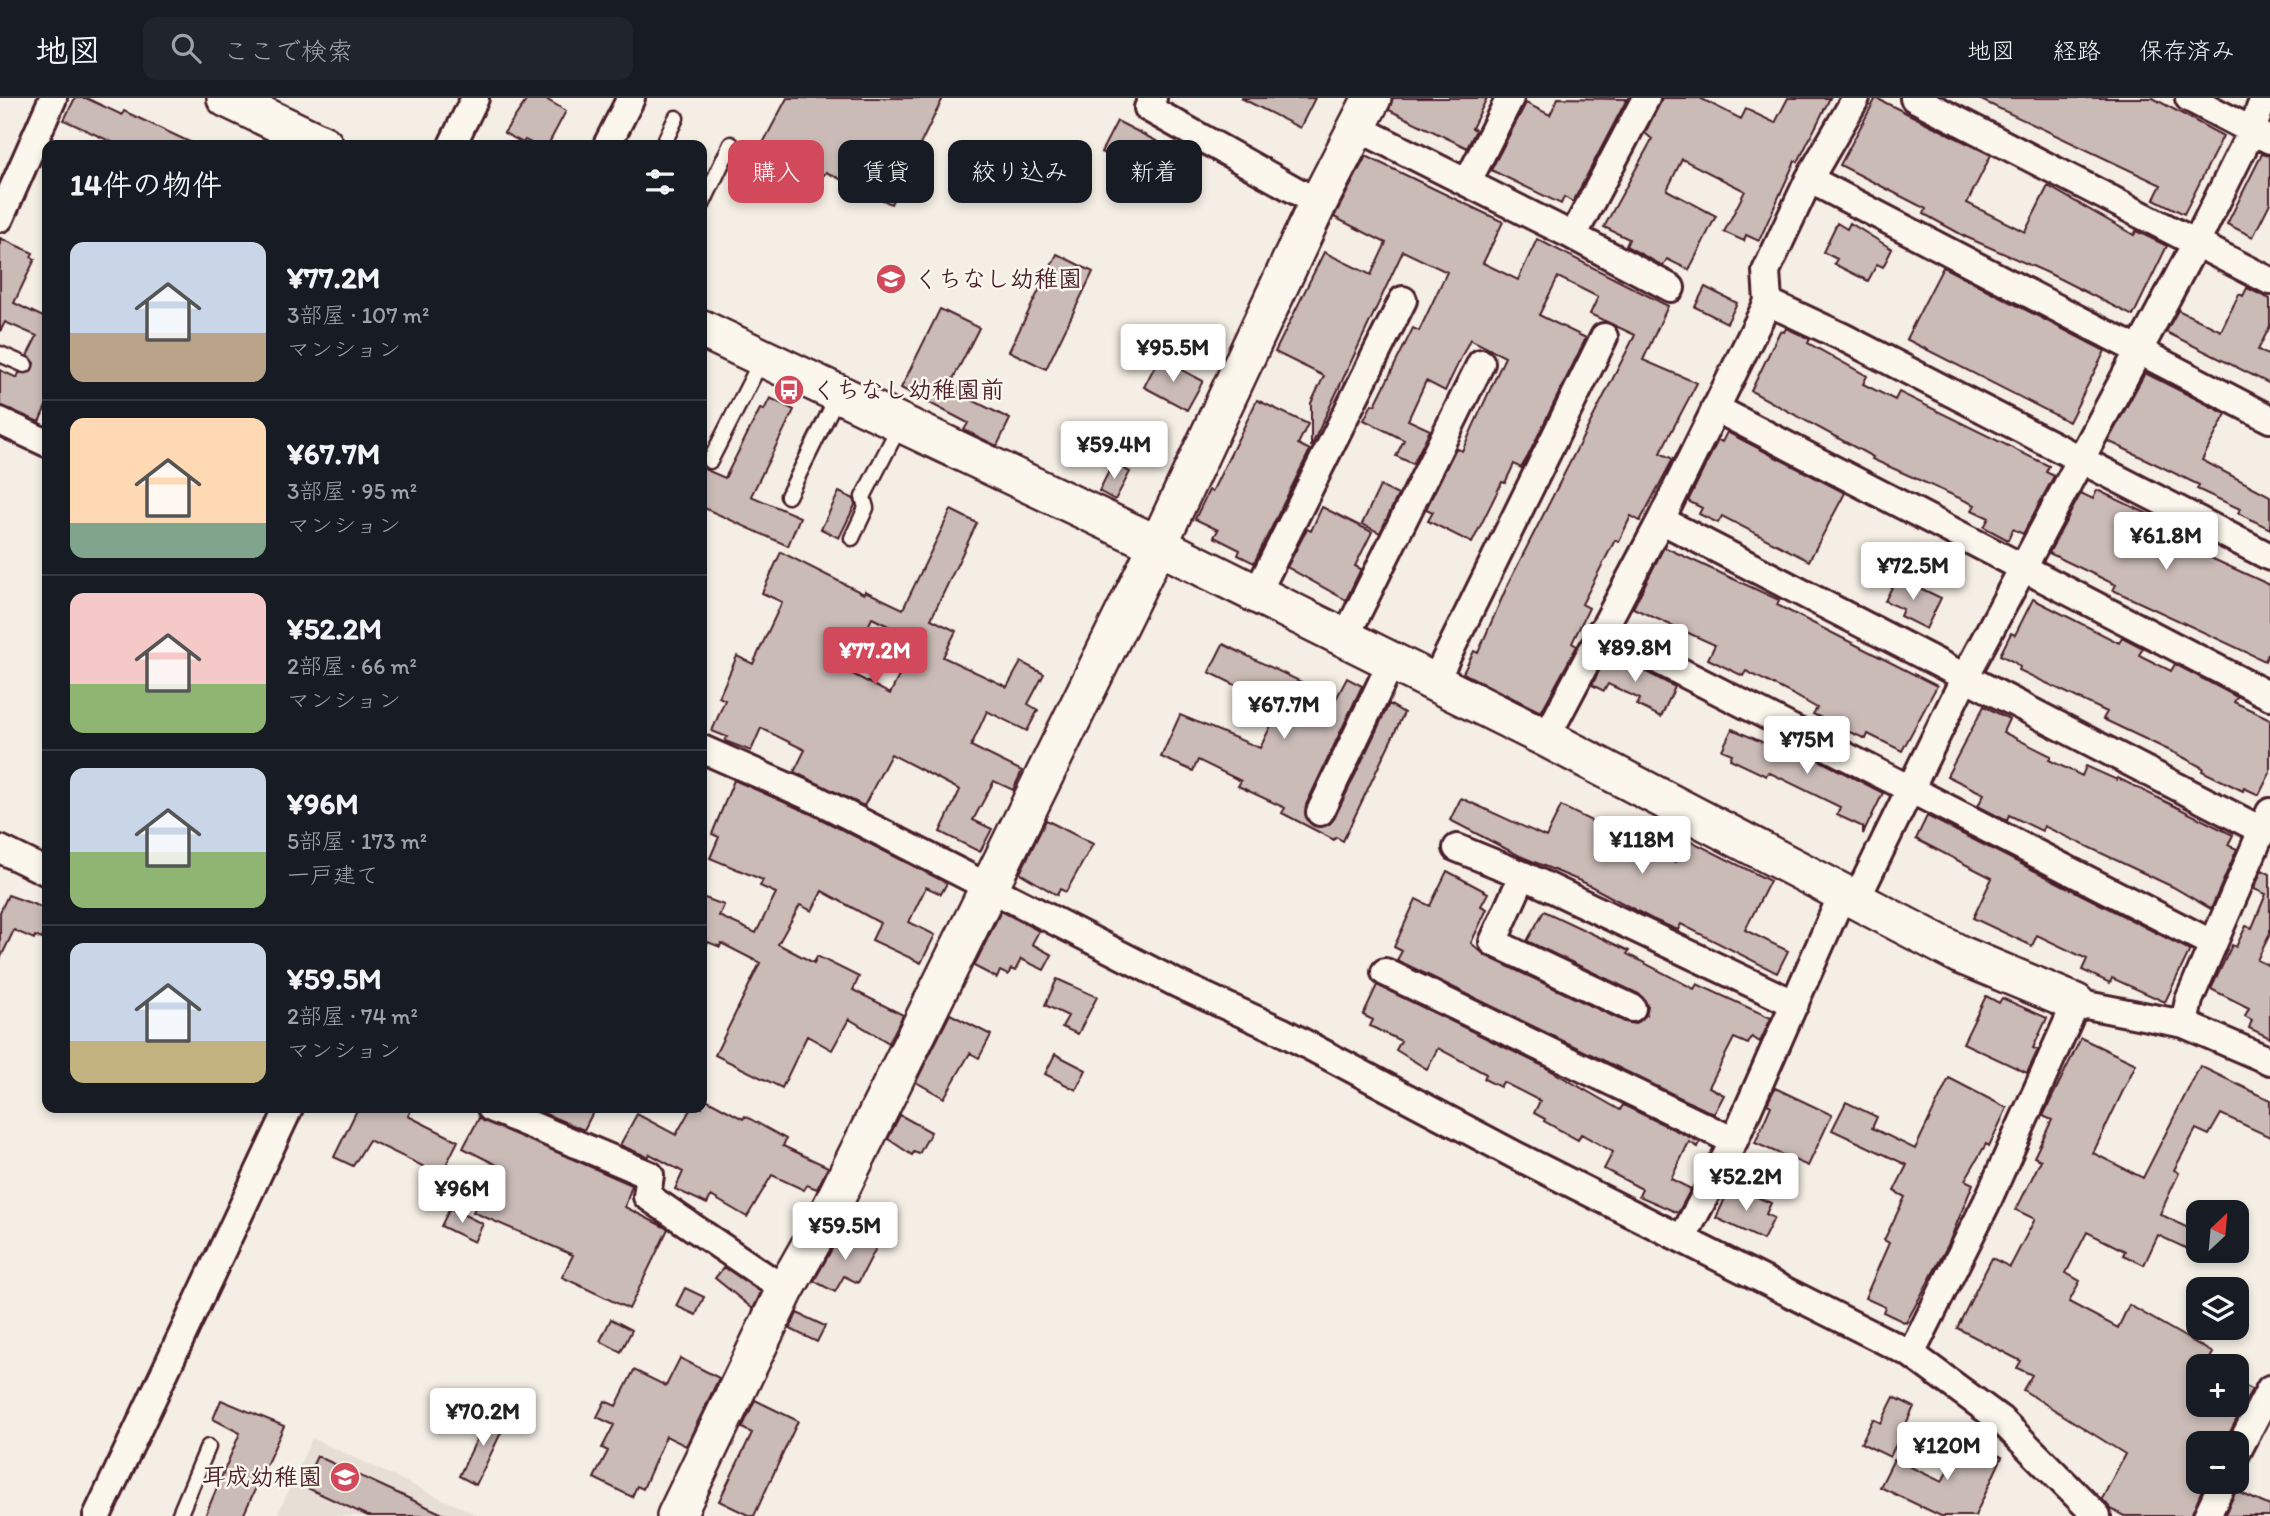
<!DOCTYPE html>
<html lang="ja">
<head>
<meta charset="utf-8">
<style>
	:root { --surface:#171b24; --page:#20242c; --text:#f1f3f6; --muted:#9ea1a6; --line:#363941; --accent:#d1495b }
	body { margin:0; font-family:Itim,"Klee One",sans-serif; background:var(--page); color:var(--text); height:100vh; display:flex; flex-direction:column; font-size:26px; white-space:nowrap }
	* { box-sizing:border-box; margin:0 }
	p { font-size:23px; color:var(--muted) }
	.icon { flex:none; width:38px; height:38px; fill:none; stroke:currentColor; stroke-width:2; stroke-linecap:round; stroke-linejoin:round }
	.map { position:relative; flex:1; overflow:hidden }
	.drawer { position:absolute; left:42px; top:42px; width:665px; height:973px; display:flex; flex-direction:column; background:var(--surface); border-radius:14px; box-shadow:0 4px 10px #0003 }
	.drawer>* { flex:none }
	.banner { position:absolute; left:728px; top:42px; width:665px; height:63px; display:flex; gap:14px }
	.needle { width:46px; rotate:26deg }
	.tools { position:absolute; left:2186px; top:1102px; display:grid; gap:14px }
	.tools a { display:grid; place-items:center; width:63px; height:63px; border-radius:14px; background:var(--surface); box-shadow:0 4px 10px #0003; font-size:35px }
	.price { position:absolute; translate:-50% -60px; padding:0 16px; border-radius:7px; background:#fff; color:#222; font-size:23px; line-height:46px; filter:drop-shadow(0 2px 4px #0008) }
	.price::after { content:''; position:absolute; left:50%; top:42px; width:21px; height:16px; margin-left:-10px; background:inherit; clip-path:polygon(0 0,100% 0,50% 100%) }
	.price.current { background:var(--accent); color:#fff }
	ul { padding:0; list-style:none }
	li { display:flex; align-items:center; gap:21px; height:175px; padding:0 28px }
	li+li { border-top:2px solid var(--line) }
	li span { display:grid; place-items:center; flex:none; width:196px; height:140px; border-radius:14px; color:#555 }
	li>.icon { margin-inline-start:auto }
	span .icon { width:84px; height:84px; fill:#fffc; stroke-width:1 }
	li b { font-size:30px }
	h2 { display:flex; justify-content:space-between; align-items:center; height:84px; padding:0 28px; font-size:30px }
	.tag { padding:0 24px; border-radius:14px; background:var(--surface); box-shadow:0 4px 10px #0003; font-size:24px; line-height:63px }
	.tag.current { background:var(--accent); color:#fff }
	header { display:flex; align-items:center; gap:42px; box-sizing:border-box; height:98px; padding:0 35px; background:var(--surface); border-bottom:2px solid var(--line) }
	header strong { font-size:33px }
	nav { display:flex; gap:38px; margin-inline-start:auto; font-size:24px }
	.search { width:490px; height:63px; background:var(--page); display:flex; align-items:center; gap:18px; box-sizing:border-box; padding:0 24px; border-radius:14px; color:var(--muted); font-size:26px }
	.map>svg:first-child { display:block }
	.built { fill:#e7dfd6 }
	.building { fill:#cabbb6; stroke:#4a1f2b; stroke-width:2; fill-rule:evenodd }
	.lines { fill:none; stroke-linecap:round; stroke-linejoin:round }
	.lane-casing { stroke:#4a1f2b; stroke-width:19 }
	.street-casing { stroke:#4a1f2b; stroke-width:32 }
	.secondary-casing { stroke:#4a1f2b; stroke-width:42 }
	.lane { stroke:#fbf7ec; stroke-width:14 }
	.street { stroke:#fbf7ec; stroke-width:26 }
	.secondary { stroke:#fbf7ec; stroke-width:37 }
	.labels { text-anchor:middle; stroke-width:5; stroke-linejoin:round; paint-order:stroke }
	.poi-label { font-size:24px; font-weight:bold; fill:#4a1f2b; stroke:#fbf7ec; text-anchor:start }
</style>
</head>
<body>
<header>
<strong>地図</strong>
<div class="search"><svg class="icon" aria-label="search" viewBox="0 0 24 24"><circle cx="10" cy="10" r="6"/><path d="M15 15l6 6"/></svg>ここで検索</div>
<nav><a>地図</a><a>経路</a><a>保存済み</a></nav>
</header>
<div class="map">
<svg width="2270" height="1418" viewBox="0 0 2270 1418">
	<rect width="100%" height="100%" fill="#f4eee4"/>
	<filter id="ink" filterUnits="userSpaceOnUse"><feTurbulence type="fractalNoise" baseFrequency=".0143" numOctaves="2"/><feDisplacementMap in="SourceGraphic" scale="14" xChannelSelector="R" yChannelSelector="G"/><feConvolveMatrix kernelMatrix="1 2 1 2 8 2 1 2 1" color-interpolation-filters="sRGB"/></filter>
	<g filter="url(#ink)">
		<path class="built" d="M312,1340L477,1417L476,1418H277Z"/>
		<path class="building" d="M75,0H86L122,17L124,13L196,47H118L64,22Z
			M528,0H544L566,13L548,47H535L525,42L523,45L504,35Z
			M787,0H943L891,106L826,74L824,77L763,45Z
			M1241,0H1315L1300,30Z
			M1393,0H1487L1472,30L1476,32L1467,50L1389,12Z
			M1558,0L1627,1L1573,104L1564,99L1561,106L1491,72L1526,5L1550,17Z
			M1662,0H1700L1741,21L1746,11L1775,25L1788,0H1830L1798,64L1795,63L1759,143L1746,137L1744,143L1724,134L1745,93L1682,61L1667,92L1716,118L1689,172L1667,161L1663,168L1626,148L1629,141L1604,129L1650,45L1652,41L1645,35Z
			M1876,0L1991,57L1967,105L2025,134L2048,88L2134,137L2136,133L2167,148L2133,218L2048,175L1966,139L1924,116L1926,111L1840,67Z
			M1977,0H2153L2223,38L2184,116L2154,101L2161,87Z
			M1117,23L1174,52L1159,83L1101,54Z
			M2262,56L2270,58V105L2253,139L2227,126Z
			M1366,58L1503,124L1483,165L1518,182L1537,141L1668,208L1643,262L1697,285L1660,355L1673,361L1640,423L1631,418L1619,443L1615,442L1582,506L1589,510L1572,545L1577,548L1541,614L1463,575L1474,553L1478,555L1508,486L1635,237L1590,216L1598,199L1558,179L1539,217L1586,240L1528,358L1521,370L1514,366L1505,385L1502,384L1472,445L1428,423L1433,414L1426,411L1456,350L1462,353L1505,259L1470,241L1445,293L1426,283L1408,322L1430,332L1413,366L1396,358L1404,342L1364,322L1372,306L1375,307L1413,230L1419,233L1447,174L1403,153L1311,349V305L1324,278L1275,254L1324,154L1371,177L1386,145L1334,119Z
			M1837,125L1847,131L1850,125L1892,151L1883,169L1877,166L1868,183L1834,166L1837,161L1823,154Z
			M0,140L33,155L31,159L35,161L14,205L45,220L47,216V306L39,324L0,307V272L17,280L19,275L31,274L34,265L27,258L37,238L5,224L0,234Z
			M1057,156L1093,174L1046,271L1009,253Z
			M1943,169L2105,253L2069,324L1906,241Z
			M1705,189L1737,205L1727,225L1695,209Z
			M2247,190L2270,201V228L2258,252L2270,258V286L2166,234L2178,212L2221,233L2239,196L2243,198Z
			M940,211L979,230L951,285L961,289L958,295L1010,321L997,348L964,332L968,325L901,290Z
			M1786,230L1810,241L1808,245L1867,278L1863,286L1895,302L1899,294L2049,368L2046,374L2054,378L2023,436L2013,431L2008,442L1984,429L1989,420L1972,412L1975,407L1872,361L1873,359L1751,293L1780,233L1784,234Z
			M1159,260L1203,283L1187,312L1144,289Z
			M2145,275L2226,316L2202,362L2270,398V431L2238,415L2240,411L2197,391L2199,387L2108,343Z
			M770,300L794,312L751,398L800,419L788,448L702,409V370L725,380L760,311L764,312Z
			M1257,302L1308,326L1298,346L1310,352L1254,465L1238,457L1240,452L1214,439L1218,432L1195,421L1209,392L1212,394Z
			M1727,334L1845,395L1809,463L1722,418L1718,425L1699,416L1702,410L1688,403L1718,342L1722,344Z
			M1113,365L1130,374L1115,402L1099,393Z
			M1380,388L1398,397L1380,435L1362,426Z
			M2097,392L2186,434L2180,446L2270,487V552L2265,563L2113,492L2116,487L2049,455L2081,395L2093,401Z
			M839,394L854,401L855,407L839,440L821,431Z
			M1322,409L1372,434L1355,468L1361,471L1346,502L1287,469L1307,431L1311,433Z
			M951,412L977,425L931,521L956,533L943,559L1007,589L1021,564L1044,576L1028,606L1038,612L1027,633L987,613L971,648L1022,673L1013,692L994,683L973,722L992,731L980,754L940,734L960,692L891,656L864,708L794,674L805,652L761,630L751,653L725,643L727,639L712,633L725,602L719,599L737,558L753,566L782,504L762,495L781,454L864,496L865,493L903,511ZM872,520L917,542L890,596L847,573Z
			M1664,449L1779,502L1777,507L1937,588L1902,653L1868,636L1866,641L1847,633L1813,616L1817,610L1794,597L1746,573L1743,578L1708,561L1715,547L1633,510Z
			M1897,479L1941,500L1926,531L1900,518L1903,511L1885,503Z
			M2033,501L2119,545L2122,539L2143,550L2139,557L2171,573L2175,566L2237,599L2234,604L2270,621V675L2259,697L2244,690L2243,693L2202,673L2203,670L2181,658L2103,621L2107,614L2019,572L2020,569L2014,564L2000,557L2011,535L2015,537Z
			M1223,546L1336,601L1347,580L1362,588L1306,707L1307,722L1314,728L1328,727L1334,721L1389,606L1404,615L1343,743L1336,739L1334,742L1282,715L1285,710L1238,688L1241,683L1198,662L1193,673L1161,659L1180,617L1260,650L1280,609L1209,574Z
			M1616,558L1675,589L1661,619L1637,607L1640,601L1608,586L1604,593L1592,587L1606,559L1613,563Z
			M1984,608L2009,621L2003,634L2051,658L2049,662L2082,678L2086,668L2117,682L2118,680L2233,737L2228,747L2237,751L2211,811L2173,789L2044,728L2042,733L2009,717L2007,723L1978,708L1984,696L1947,678Z
			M1732,631L1780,652L1783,647L1809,660L1811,658L1883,695L1863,736V729L1837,717L1840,709L1768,674L1766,678L1730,661L1732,656L1722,652Z
			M734,682L811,716L947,785L941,796L926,789L909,824L935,837L921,865L872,842L880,825L822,793L812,813L800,807L778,846L814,865L817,858L859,879L853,892L903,917L889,945L849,921L832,952L807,938L782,990L715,957L760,865L721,845L720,849L708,844L702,859V799L724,807L719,818L756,835L776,795L760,788L763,782L710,760L719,739L712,736Z
			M1461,700L1546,739L1561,708L1675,764L1687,741L1770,783L1745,832L1788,853L1777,875L1681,826L1678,832L1652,821L1585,785L1520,758L1450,722Z
			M1927,718L2190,852L2165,904L2112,880L2110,885L2082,872L2087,861L2037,837L2032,848L1973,820L1992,780L1916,741Z
			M1046,722L1093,746L1066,794L1060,791L1057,797L1020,775Z
			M2262,772L2270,776V836L2257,862L2270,868V940L2249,930L2252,922L2245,918L2249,910L2211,891L2232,847L2236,849L2246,828L2252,830L2266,796L2254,791Z
			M1447,773L1488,795L1481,808L1487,811L1471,845L1486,858L1625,924L1634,926L1646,917L1648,908L1639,896L1527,843L1544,813L1629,853L1627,856L1694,891L1697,886L1771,920L1760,944L1752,939L1748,946L1734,940L1709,989L1724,997L1714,1016L1397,862L1402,853L1394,849L1416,801L1430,808Z
			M8,797L47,811V830L42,841L35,838L34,841L14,832L0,861V814Z
			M1001,813L1039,833L1032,846L1052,857L1044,872L1021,861L1015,873L1011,871L1008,877L1000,873L997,880L974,868Z
			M1057,881L1097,899L1078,936L1062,929L1068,918L1045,907Z
			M1377,887L1541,967L1620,1012L1623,1007L1700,1044L1698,1049L1689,1044L1671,1081L1691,1091L1678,1115L1639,1098L1642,1091L1604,1071L1613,1054L1581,1036L1578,1042L1544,1023L1545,1021L1534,1015L1540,1003L1503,984L1500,989L1484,981L1486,976L1438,950L1427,971L1396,952L1401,943L1370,928L1373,922L1363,917Z
			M1986,898L1999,905L2002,900L2047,920L2033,950L2038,952L2027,975L1963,945Z
			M950,916L991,937L979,960L970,955L944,1000L916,984Z
			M2081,940L2136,966L2093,1055L2143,1080L2200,968L2270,1002V1039L2221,1016L2209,1037L2196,1031L2174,1072L2179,1075L2160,1116L2198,1135V1156L2158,1137L2144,1167L2123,1157L2125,1153L2087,1134L2066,1175L2080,1183L2069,1204L2118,1230L2129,1207L2213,1255L2205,1269H2198V1307H2236V1283L2252,1291L2224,1346H2198V1384H2205L2191,1418H2124L2111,1411L2102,1401L2125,1356L2023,1292L2032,1277L2017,1270L2021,1263L1957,1230L1992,1160L2010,1169L2035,1121L2016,1112L2041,1062L2034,1059L2052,1022L2043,1018Z
			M1055,956L1086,972L1076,992L1045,976Z
			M1949,980L2007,1010L1989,1048L1986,1046L1965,1082L1973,1086L1948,1147L1906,1225L1883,1214L1885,1209L1865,1200L1889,1145L1884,1142L1905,1099L1894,1093L1907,1067L1832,1032L1846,1004L1877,1019L1872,1030L1915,1051Z
			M1775,990L1832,1017L1808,1068L1755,1045L1771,1008L1767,1006Z
			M702,999L743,1021L745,1018L786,1041L783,1048L828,1069L817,1091L807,1087L804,1092L772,1077L747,1119L711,1098L707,1106L675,1091L683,1074L650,1056L648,1059L620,1047L637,1016L676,1037L691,1010H702Z
			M358,1010H412L408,1018L458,1043L441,1077L369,1042L353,1068L334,1059Z
			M531,1010H595L584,1032Z
			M900,1017L931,1034L919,1056L914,1054L912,1057L888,1041Z
			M479,1020L632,1087L625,1109L668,1131L629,1211L562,1179L573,1157L473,1114L497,1067L463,1050Z
			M1734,1089L1771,1105L1766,1116L1774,1120L1763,1142L1716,1120L1727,1096L1730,1098Z
			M450,1110L483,1126L474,1144L441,1128Z
			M842,1133L876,1150L858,1185L844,1178L835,1194L814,1183Z
			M724,1169L761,1194L753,1211L715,1180Z
			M685,1190L704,1199L696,1217L676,1208Z
			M797,1215L825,1228L817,1244L790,1231Z
			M611,1221L632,1232L621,1254L600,1243Z
			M680,1260L719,1280L686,1348L666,1338L643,1391L637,1388L632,1399L594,1380L608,1353L602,1350L614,1327L597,1319L605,1303L616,1308L634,1272L666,1288Z
			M1894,1299L1914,1309L1890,1359L1861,1345L1873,1321L1881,1325Z
			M221,1302L284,1328L243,1418H205L240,1335L213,1321Z
			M755,1302L798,1323L754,1418H750L719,1403L752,1335L742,1330Z
			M490,1314L507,1322L476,1387L459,1378Z
			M1963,1340L2002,1359L1975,1418H1941L1880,1389L1894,1361L1942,1384Z
			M317,1358L447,1418H368L303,1388Z
			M2236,1393L2270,1408V1418H2224Z"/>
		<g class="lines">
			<g class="lane-casing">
				<path id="lane" d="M663,47L676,20
					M702,107L731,46
					M0,256L25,267
					M710,363L762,261
					M788,398L838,297
					M852,440L866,410L863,399L900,327
					M179,1418L208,1349"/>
			</g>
			<g class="street-casing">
				<path id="street" d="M1153,0L1148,10L1318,105
					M1914,0L2270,183
					M2189,0L2270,42
					M1356,29L1573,138L1646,0
					M452,47L475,0
					M607,47L631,0
					M1809,81L2270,321
					M1467,85L1510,0
					M0,120L53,0
					M1573,138L1671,190
					M1768,204L1843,239L2270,459
					M1715,310L2270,598
					M0,323L47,345
					M1661,422L2261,732
					M1256,497L1403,202
					M1601,533L2213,846
					M1344,542L1481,265
					M1434,585L1604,239
					M1546,640L1661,422L1768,204L1766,173L1809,81L1856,0
					M702,651L818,702L1178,886L1281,933L1515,1057L1911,1256L2001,1322L2097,1418
					M1320,714L1391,565
					M1457,750L1523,777L1795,906
					M0,751L47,774
					M1523,777L1493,844L1632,910
					M1855,804L1966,577L2196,145L2252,32L2264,0
					M1385,874L1734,1043
					M2184,926L2189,902L2270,714
					M491,1010L650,1077L647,1098L785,1192
					M1682,1141L1734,1043L1842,797
					M1911,1256L1987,1104L2076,905L2184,926L2270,963
					M2236,1356L2270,1291
					M97,1418L289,1010
					M2207,1418L2223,1384"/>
			</g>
			<g class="secondary-casing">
				<path id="secondary" d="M226,0L324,47
					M702,231L1158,447L1546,640L1961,857L2076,905
					M676,1418L785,1192L829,1114L1158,447L1318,105L1372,0"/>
			</g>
			<use href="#lane" class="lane"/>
			<use href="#street" class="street"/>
			<use href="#secondary" class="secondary"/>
		</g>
	</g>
	<defs>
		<g id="school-disc" transform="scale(1.575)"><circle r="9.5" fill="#d1495b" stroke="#fbf7ec"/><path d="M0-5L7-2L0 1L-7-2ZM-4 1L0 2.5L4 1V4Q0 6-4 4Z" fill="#fff"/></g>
		<g id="bus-disc" transform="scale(1.575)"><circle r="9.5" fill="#d1495b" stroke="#fbf7ec"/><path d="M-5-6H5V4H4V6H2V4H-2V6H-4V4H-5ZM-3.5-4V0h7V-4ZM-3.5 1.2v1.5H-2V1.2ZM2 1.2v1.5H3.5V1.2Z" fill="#fff"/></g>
	</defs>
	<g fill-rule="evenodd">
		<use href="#school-disc" x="891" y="181"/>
		<use href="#bus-disc" x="789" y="292"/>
		<use href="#school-disc" x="345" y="1379"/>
	</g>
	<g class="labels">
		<g class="poi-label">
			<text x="914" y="189">くちなし幼稚園</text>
			<text x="812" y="300">くちなし幼稚園前</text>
			<text x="322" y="1387" text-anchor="end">耳成幼稚園</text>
		</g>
	</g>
</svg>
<div class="tools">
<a><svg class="needle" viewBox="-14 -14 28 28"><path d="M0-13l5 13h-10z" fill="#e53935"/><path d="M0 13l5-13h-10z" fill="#9ea1a6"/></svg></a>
<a><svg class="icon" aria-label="layers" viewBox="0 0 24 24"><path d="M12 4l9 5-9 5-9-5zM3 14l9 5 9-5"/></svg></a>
<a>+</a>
<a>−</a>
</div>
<b class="price" style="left:1173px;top:286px">¥95.5M</b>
<b class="price" style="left:1114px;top:383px">¥59.4M</b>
<b class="price" style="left:2166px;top:474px">¥61.8M</b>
<b class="price" style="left:1913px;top:504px">¥72.5M</b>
<b class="price" style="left:1635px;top:586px">¥89.8M</b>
<b class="price current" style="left:875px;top:589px">¥77.2M</b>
<b class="price" style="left:1284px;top:643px">¥67.7M</b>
<b class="price" style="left:1807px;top:678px">¥75M</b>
<b class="price" style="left:1642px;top:778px">¥118M</b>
<b class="price" style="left:1746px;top:1115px">¥52.2M</b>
<b class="price" style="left:462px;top:1127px">¥96M</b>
<b class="price" style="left:845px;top:1164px">¥59.5M</b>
<b class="price" style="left:483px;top:1350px">¥70.2M</b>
<b class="price" style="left:1947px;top:1384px">¥120M</b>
<div class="banner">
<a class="tag current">購入</a>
<a class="tag">賃貸</a>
<a class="tag">絞り込み</a>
<a class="tag">新着</a>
</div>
<section class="drawer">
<h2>14件の物件<svg class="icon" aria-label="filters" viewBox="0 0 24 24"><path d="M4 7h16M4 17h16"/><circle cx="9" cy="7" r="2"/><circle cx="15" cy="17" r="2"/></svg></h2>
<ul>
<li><span style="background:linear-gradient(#c9d6e8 65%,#b9a48a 0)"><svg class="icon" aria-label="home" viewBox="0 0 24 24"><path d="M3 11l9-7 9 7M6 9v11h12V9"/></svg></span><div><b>¥77.2M</b><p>3部屋 · 107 m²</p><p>マンション</p></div></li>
<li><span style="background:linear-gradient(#ffd9b3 75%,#7fa58c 0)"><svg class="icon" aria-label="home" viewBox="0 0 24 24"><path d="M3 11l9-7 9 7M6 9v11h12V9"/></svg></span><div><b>¥67.7M</b><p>3部屋 · 95 m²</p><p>マンション</p></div></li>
<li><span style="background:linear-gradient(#f6c9c9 65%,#8fb573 0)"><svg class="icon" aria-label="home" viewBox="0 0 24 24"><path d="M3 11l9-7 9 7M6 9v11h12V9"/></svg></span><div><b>¥52.2M</b><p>2部屋 · 66 m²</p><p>マンション</p></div></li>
<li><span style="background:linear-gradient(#c9d6e8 60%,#8fb573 0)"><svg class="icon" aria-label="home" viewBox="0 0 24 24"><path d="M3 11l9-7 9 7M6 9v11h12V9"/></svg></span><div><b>¥96M</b><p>5部屋 · 173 m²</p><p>一戸建て</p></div></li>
<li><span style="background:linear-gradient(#c9d6e8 70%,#c2b280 0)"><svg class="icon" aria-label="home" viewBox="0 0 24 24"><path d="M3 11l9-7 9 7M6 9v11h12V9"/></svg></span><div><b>¥59.5M</b><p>2部屋 · 74 m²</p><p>マンション</p></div></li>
</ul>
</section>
</div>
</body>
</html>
